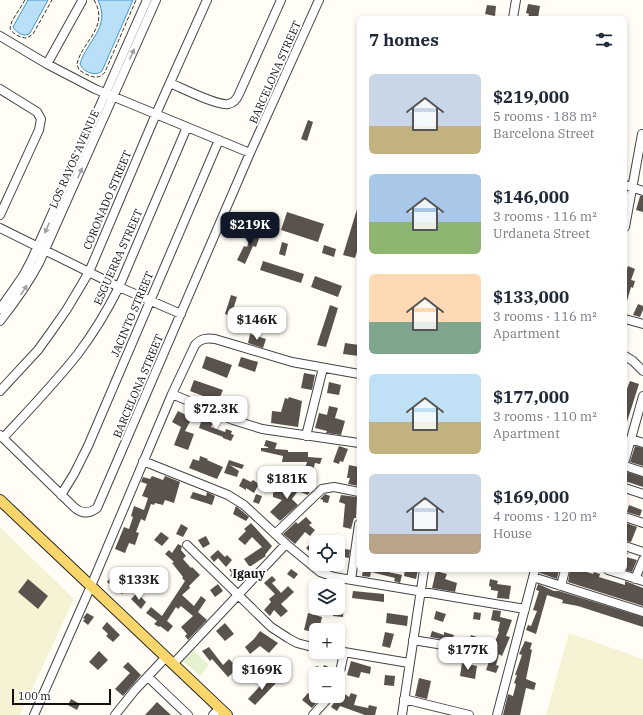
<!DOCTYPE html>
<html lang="en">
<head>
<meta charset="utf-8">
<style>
	:root { --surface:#fff; --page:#f2f2f3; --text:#1f2937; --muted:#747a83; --accent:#111827 }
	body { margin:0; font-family:"IBM Plex Serif",serif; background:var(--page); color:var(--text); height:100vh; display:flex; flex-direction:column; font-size:15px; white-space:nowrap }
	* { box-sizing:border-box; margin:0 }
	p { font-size:13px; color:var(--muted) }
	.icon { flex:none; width:22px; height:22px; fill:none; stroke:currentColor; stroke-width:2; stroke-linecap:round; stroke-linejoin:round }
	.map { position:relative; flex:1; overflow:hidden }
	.panel { position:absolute; left:357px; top:16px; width:270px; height:556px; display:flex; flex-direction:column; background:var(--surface); border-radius:6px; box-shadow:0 2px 6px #0003 }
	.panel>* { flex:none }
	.controls { position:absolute; left:309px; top:535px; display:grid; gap:8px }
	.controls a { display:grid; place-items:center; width:36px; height:36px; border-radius:6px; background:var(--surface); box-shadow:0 2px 6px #0003; font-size:20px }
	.scale { position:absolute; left:12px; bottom:10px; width:99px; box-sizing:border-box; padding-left:4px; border:2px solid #111; border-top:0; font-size:11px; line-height:14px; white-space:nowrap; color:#111; -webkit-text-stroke:3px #fff; paint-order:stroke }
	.price { position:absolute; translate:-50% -34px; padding:0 9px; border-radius:8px; background:#fff; color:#222; font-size:13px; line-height:26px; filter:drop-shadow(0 1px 2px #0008) }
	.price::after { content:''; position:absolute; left:50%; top:24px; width:12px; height:9px; margin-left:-6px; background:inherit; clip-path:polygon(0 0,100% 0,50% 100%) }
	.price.on { background:var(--accent); color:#fff }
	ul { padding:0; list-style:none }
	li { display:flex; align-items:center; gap:12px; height:100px; padding:0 12px }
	li span { display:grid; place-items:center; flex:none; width:112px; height:80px; border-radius:6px; color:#555 }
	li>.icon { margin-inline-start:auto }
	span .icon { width:48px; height:48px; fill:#fffc; stroke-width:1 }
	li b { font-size:17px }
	h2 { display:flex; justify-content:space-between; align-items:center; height:48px; padding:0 12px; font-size:17px }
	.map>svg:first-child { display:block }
	.farmland { fill:#f6f3d4 }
	.pitch { fill:#e6f2cf }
	.water { fill:#b9e0f7; stroke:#3f96cf }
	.building { fill:#5a524d }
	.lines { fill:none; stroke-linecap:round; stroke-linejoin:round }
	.minor-casing { stroke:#444; stroke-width:10 }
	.major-casing { stroke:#222; stroke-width:12 }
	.path { stroke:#333; stroke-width:1; stroke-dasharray:4 2; stroke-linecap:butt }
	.minor { stroke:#fff; stroke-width:8 }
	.major { stroke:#f9d66b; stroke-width:10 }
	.oneway { fill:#a0a0a0 }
	.labels { text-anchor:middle; stroke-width:4; stroke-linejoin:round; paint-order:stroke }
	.street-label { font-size:11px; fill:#111; stroke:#fff }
	.neighbourhood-label { font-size:12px; font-weight:bold; fill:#111; stroke:#fff }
</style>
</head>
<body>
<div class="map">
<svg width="643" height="715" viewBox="0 0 643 715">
	<rect width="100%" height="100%" fill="#fffdf5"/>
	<path class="farmland" d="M0,527L74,599L20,715H0Z
		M569,633L643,659V715H546Z"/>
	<path class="pitch" d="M193,650L209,665L200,676L183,661Z"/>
	<path class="water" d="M28,0H48L30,33C25,38 17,33 13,27Z
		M98,0H133L102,71C96,77 83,72 80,64C87,40 111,28 98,0Z"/>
	<path class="building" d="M528,4L540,6L538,18H528L529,14L526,13Z
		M487,5L496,6L495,16L485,14Z
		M308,120L313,122L307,141L301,139Z
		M640,196H643V212L636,210Z
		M358,206H359V245L355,258L343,255Z
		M287,212L324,224L318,242L281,230Z
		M254,227L262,230L256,247L253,246L245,264L237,260L244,246L247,247Z
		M282,242L288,244L285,256L279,254Z
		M324,245L336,249L334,257L322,253Z
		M263,261L304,274L301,283L260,270Z
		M628,266L635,269L631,280L635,281L633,288L631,287L627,301H625V275Z
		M315,276L342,286L338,297L311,287Z
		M231,295L237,297L231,316L225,314Z
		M638,304L643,306V310L640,317L633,315Z
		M330,305L338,308L326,347L317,345Z
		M250,334L266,339L263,348L248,343Z
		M345,343L359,345V356L343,354Z
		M206,356L232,365L227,378L202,368Z
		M241,357L258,362L255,372L238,366Z
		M304,373L315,375L312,390L301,388Z
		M194,380L223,390L217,404L207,400L208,398L190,391Z
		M630,381L639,384L626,425L625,394Z
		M329,382L341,385L339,395L327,393Z
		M289,397L302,401L298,427L271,423L272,411L281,412L285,398L288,399Z
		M234,403L245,406L243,415L232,412Z
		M329,406L338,408L335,418L345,421L341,435L326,433L327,431L315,428L319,413L327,415Z
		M178,411L192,418L185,431L194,434L188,450L174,445L181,427L172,422Z
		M202,419L213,423L211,427L225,432L226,429L232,431L231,434L234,435L231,441L223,438V437L199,428Z
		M266,440L277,443L275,449L288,450V452H308V457L322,458L320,464L315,463L310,482L305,480L307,473L304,472L307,462H282L283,456L261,451V448H268V447L264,446Z
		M339,446L348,449L343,462L340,461L339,464L333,462Z
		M635,446L643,448V466L630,462Z
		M200,456L208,459L207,460L223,467L217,479L189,468L193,459L199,461Z
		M229,460L244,465L242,469L230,465L239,471L237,477L224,473Z
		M349,465L359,467V486L348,484L350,478H347Z
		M264,466L279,471L276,481L269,479V477L262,475Z
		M627,472L643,477V487L625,481Z
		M152,476L163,480L165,476L180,482L174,503L165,500L163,505L155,503L154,505L151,504L145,521L141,519L136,532L139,533L135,545L129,543L125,553L115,549L124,527L129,529L133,517L131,516L134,506L144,510L148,498L142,496L147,484L141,482L143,477L150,479Z
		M243,478L251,482L253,480L259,484L254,493L246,488V490L239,486Z
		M290,482L300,485L299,487L310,490L308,495L298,491L292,499L298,505L280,521L270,512L282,500L273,497V493Z
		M193,492L206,496L207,492L215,496L212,505L190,498Z
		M256,494L262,496L259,504L253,502Z
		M325,494L330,496L328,503L323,502V500L320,499Z
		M341,495L357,497L356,518H354L351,529L343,527L345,504L339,502Z
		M629,505L642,510L640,516L627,512Z
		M236,506L249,517L246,521L233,514Z
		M306,517L312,523L309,525L315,530L310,536L305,532L295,544L283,534L296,522L298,524Z
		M251,523L272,546L265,555L266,556L251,566H249L244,559L262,547L252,537L245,545L238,539L246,531L244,529Z
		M626,523L637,527L631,542L625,541Z
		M181,524L188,528L183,537L176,534Z
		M161,532L169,538L162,546L154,540Z
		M206,536L210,544L203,548L198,540Z
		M332,536L342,537V542H331Z
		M316,538V558L306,548Z
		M178,544L182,546L181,550L186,556L183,559L191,568L192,567L200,575L189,586L190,588L182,595L194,606L201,596L206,600L198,612L207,620L188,640L185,636L187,634L181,627L193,616L181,606L178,609L176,607L167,621L173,626L168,632L160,626L159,627L154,624L157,621L146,613L151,607L162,616L185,581L182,578L183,577L172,563L174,562L165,554L169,550L172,553Z
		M341,548L350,550L349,558L339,556Z
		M218,550L225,557L227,555L232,560L226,567L218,558L214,562L210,557Z
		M625,552L628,553L626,557L637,560L632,572L625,570Z
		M233,567L242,574L236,581L230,576L232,573L229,570Z
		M291,569L298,574L294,579L287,574Z
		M363,570H388V572L402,575L400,583L394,581L395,578L371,572L370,577L362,576Z
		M405,570H418L416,579L404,576Z
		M540,570H559L557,579L540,573Z
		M570,570H581L593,574L594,572L600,574L599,577L625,585V581L643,588V606L568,582Z
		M436,571L447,574L445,579L457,583L455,592L432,588Z
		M113,574L128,588L122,594L113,585L112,586L107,582Z
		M272,576L276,580L272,583L281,593L288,586L294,592L281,604L288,611L281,617L274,610L270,616L264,610L271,602L269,599L275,594L264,583Z
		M28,579L48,596L38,609L18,592Z
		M490,579L498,581L497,584L511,586L509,599L497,598L498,591L491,590V587L489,586Z
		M151,582L157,586L152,593L146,589Z
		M218,584L223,591L215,597L210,590Z
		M538,584L554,591H559L643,617V627L578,606L562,603L563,600L547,595L536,634L526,630L528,625L531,626L537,611L533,610L539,591L536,590Z
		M353,591L384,594V602L352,598Z
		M137,593L146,602L141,609L131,599Z
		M338,606H344L343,617L333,616V608H338Z
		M493,610L501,611L500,617L512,620L506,636L510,637L502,656L499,654L496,665L499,666L496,673L486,670L491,656L467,650L471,635L477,637L476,640L479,641V642L493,646L499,632L498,631L500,622L491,620Z
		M436,611L446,614L443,622L434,619Z
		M474,612L481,613L480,620L473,619Z
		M87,613L94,617L88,625L83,621L85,619L83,618Z
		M308,613L322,617L319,630H316V635L309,633V631L304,630Z
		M387,613L408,616L407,626L386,623Z
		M107,622L120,635L113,642L106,636L108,634L102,628Z
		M225,623L234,634L225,641L216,631Z
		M260,631L278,643L269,653L260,646L250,654L245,647L254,639Z
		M432,631L444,635V632L454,635L452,641L430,637Z
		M385,632L394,634L390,648L382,646Z
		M525,641L532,643L530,649L532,650L526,679L536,683L534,690L526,688L520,715H503L508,694L513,696L516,684L514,683L517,675H515L522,655L519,654Z
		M209,647L223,665L229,659L238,668L228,677L212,659L210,661L202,651Z
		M99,651L108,660L98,670L89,662Z
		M351,661L371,667L370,674L361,672L359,678L347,675Z
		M128,662L141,675L123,696L115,689L130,673L123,667Z
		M462,663L477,666L475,679L460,676Z
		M324,665L329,667L327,674L314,672L316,666L323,668Z
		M385,675L395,676L394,686L384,685Z
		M269,676L276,683L255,705L248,699Z
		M419,678L431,681L427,699L415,696Z
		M342,692L349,697L351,693L357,695L354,705L368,708L369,705L377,707L375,715H365L340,706L337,711L331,707Z
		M308,693L318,701L312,708L302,700Z
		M71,699L80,704L77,710L68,705Z
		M157,702L171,715H145Z"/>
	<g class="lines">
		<g class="minor-casing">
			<path id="minor" d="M513,18L516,0
				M0,36L47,64L95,89L250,153
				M47,64L82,1
				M170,83C182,88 217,106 228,104C234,103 237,99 239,94L281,0
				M0,89L37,112L41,119L39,130L0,215
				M625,185L643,191
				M625,227L642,134
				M0,228L119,287L181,314
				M0,309L23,276L32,259L147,0
				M625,319L643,324
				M0,321C15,302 28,284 39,263L156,0
				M625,356L633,361L643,371
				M0,391L38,350L51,332L67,309L89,272L156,114L207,0
				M172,394L233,420L262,429L359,443
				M0,435L75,508C82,514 89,514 97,508L250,153L319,0
				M306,436L323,368
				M3,438C28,411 54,384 77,355C93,334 107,311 119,287L187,127
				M631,439L643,443
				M625,460L643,396
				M143,461L228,495L244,505L286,544L320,572L334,577L525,609
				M625,466L643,472
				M625,488L643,494
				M61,495L74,474L88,446L219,140
				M625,517L643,523
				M275,534L322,489L334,487L359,492
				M187,545L271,627L288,638L297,643L316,648
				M625,546L643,552
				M608,570L643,581
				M533,577L643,612
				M635,579L643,560
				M351,580L359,524
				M561,586L565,570
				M413,640L462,648
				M338,651L409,663
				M173,664L286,544
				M148,677L188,715
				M338,681L344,653
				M404,699L469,715
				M34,715L91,586L172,394L195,345C201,338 207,338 215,339L292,362L359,374
				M115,715L135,690L166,657
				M213,715L220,708
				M313,715L330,696
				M402,715L424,570
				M497,715L535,570"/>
		</g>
		<g class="major-casing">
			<path id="major" d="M0,500L227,715"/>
		</g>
		<path class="path" d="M25,0L12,21L10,28C12,34 21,38 27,38L33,34L52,0
			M94,0C110,27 82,41 77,64L79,70C87,75 98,82 105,72L136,0"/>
		<use href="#minor" class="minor"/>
		<use href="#major" class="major"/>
	</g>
	<defs><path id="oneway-solid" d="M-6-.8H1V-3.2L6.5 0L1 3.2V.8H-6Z"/></defs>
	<g class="oneway">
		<use href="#oneway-solid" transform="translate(132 54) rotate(-66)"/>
		<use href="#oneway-solid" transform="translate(80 173) rotate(-66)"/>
		<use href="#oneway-solid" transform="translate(47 228) rotate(114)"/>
		<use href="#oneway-solid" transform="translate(24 290) rotate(-56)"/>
	</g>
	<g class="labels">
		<g class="street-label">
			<text transform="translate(275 72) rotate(-66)" y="4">BARCELONA STREET</text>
			<text transform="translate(74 159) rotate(-66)" y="4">LOS RAYOS AVENUE</text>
			<text transform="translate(107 200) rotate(-67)" y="4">CORONADO STREET</text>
			<text transform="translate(118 257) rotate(-66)" y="4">ESGUERRA STREET</text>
			<text transform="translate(132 314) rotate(-67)" y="4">JACINTO STREET</text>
			<text transform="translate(138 386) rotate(-67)" y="4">BARCELONA STREET</text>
		</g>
		<g class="neighbourhood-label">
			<text x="249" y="578">Igauy</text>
		</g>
	</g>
</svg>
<div class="controls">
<a><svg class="icon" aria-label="locate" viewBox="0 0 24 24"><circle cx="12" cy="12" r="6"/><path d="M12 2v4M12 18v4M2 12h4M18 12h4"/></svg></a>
<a><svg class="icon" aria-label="layers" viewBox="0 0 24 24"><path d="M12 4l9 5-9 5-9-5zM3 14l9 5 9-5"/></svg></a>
<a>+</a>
<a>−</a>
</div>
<div class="scale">100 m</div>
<b class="price on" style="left:250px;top:246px">$219K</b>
<b class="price" style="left:257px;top:341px">$146K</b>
<b class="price" style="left:216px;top:430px">$72.3K</b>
<b class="price" style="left:287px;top:500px">$181K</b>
<b class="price" style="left:139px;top:601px">$133K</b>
<b class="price" style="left:468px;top:671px">$177K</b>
<b class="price" style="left:262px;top:691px">$169K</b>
<section class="panel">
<h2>7 homes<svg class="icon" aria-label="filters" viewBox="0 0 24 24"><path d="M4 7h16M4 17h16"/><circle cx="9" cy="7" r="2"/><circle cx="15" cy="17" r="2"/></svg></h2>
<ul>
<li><span style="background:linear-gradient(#c9d6e8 65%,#c2b280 0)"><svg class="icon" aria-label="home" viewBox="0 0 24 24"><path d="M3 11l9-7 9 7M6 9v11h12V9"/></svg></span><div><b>$219,000</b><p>5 rooms · 188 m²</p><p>Barcelona Street</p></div></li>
<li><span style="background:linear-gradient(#a9c7e8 60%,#8fb573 0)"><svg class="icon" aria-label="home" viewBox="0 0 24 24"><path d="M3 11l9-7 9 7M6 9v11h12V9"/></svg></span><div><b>$146,000</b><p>3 rooms · 116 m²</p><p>Urdaneta Street</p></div></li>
<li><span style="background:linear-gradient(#ffd9b3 60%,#7fa58c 0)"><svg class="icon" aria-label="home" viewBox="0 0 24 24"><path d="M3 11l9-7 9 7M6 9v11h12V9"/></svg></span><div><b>$133,000</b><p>3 rooms · 116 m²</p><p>Apartment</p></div></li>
<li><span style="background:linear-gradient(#bfe0f5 60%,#c2b280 0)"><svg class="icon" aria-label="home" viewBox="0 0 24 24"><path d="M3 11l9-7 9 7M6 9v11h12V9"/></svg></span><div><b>$177,000</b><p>3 rooms · 110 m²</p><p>Apartment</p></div></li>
<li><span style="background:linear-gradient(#c9d6e8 75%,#b9a48a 0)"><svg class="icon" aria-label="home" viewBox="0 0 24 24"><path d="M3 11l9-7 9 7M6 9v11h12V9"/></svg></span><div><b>$169,000</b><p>4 rooms · 120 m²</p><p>House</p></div></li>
</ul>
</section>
</div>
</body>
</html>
